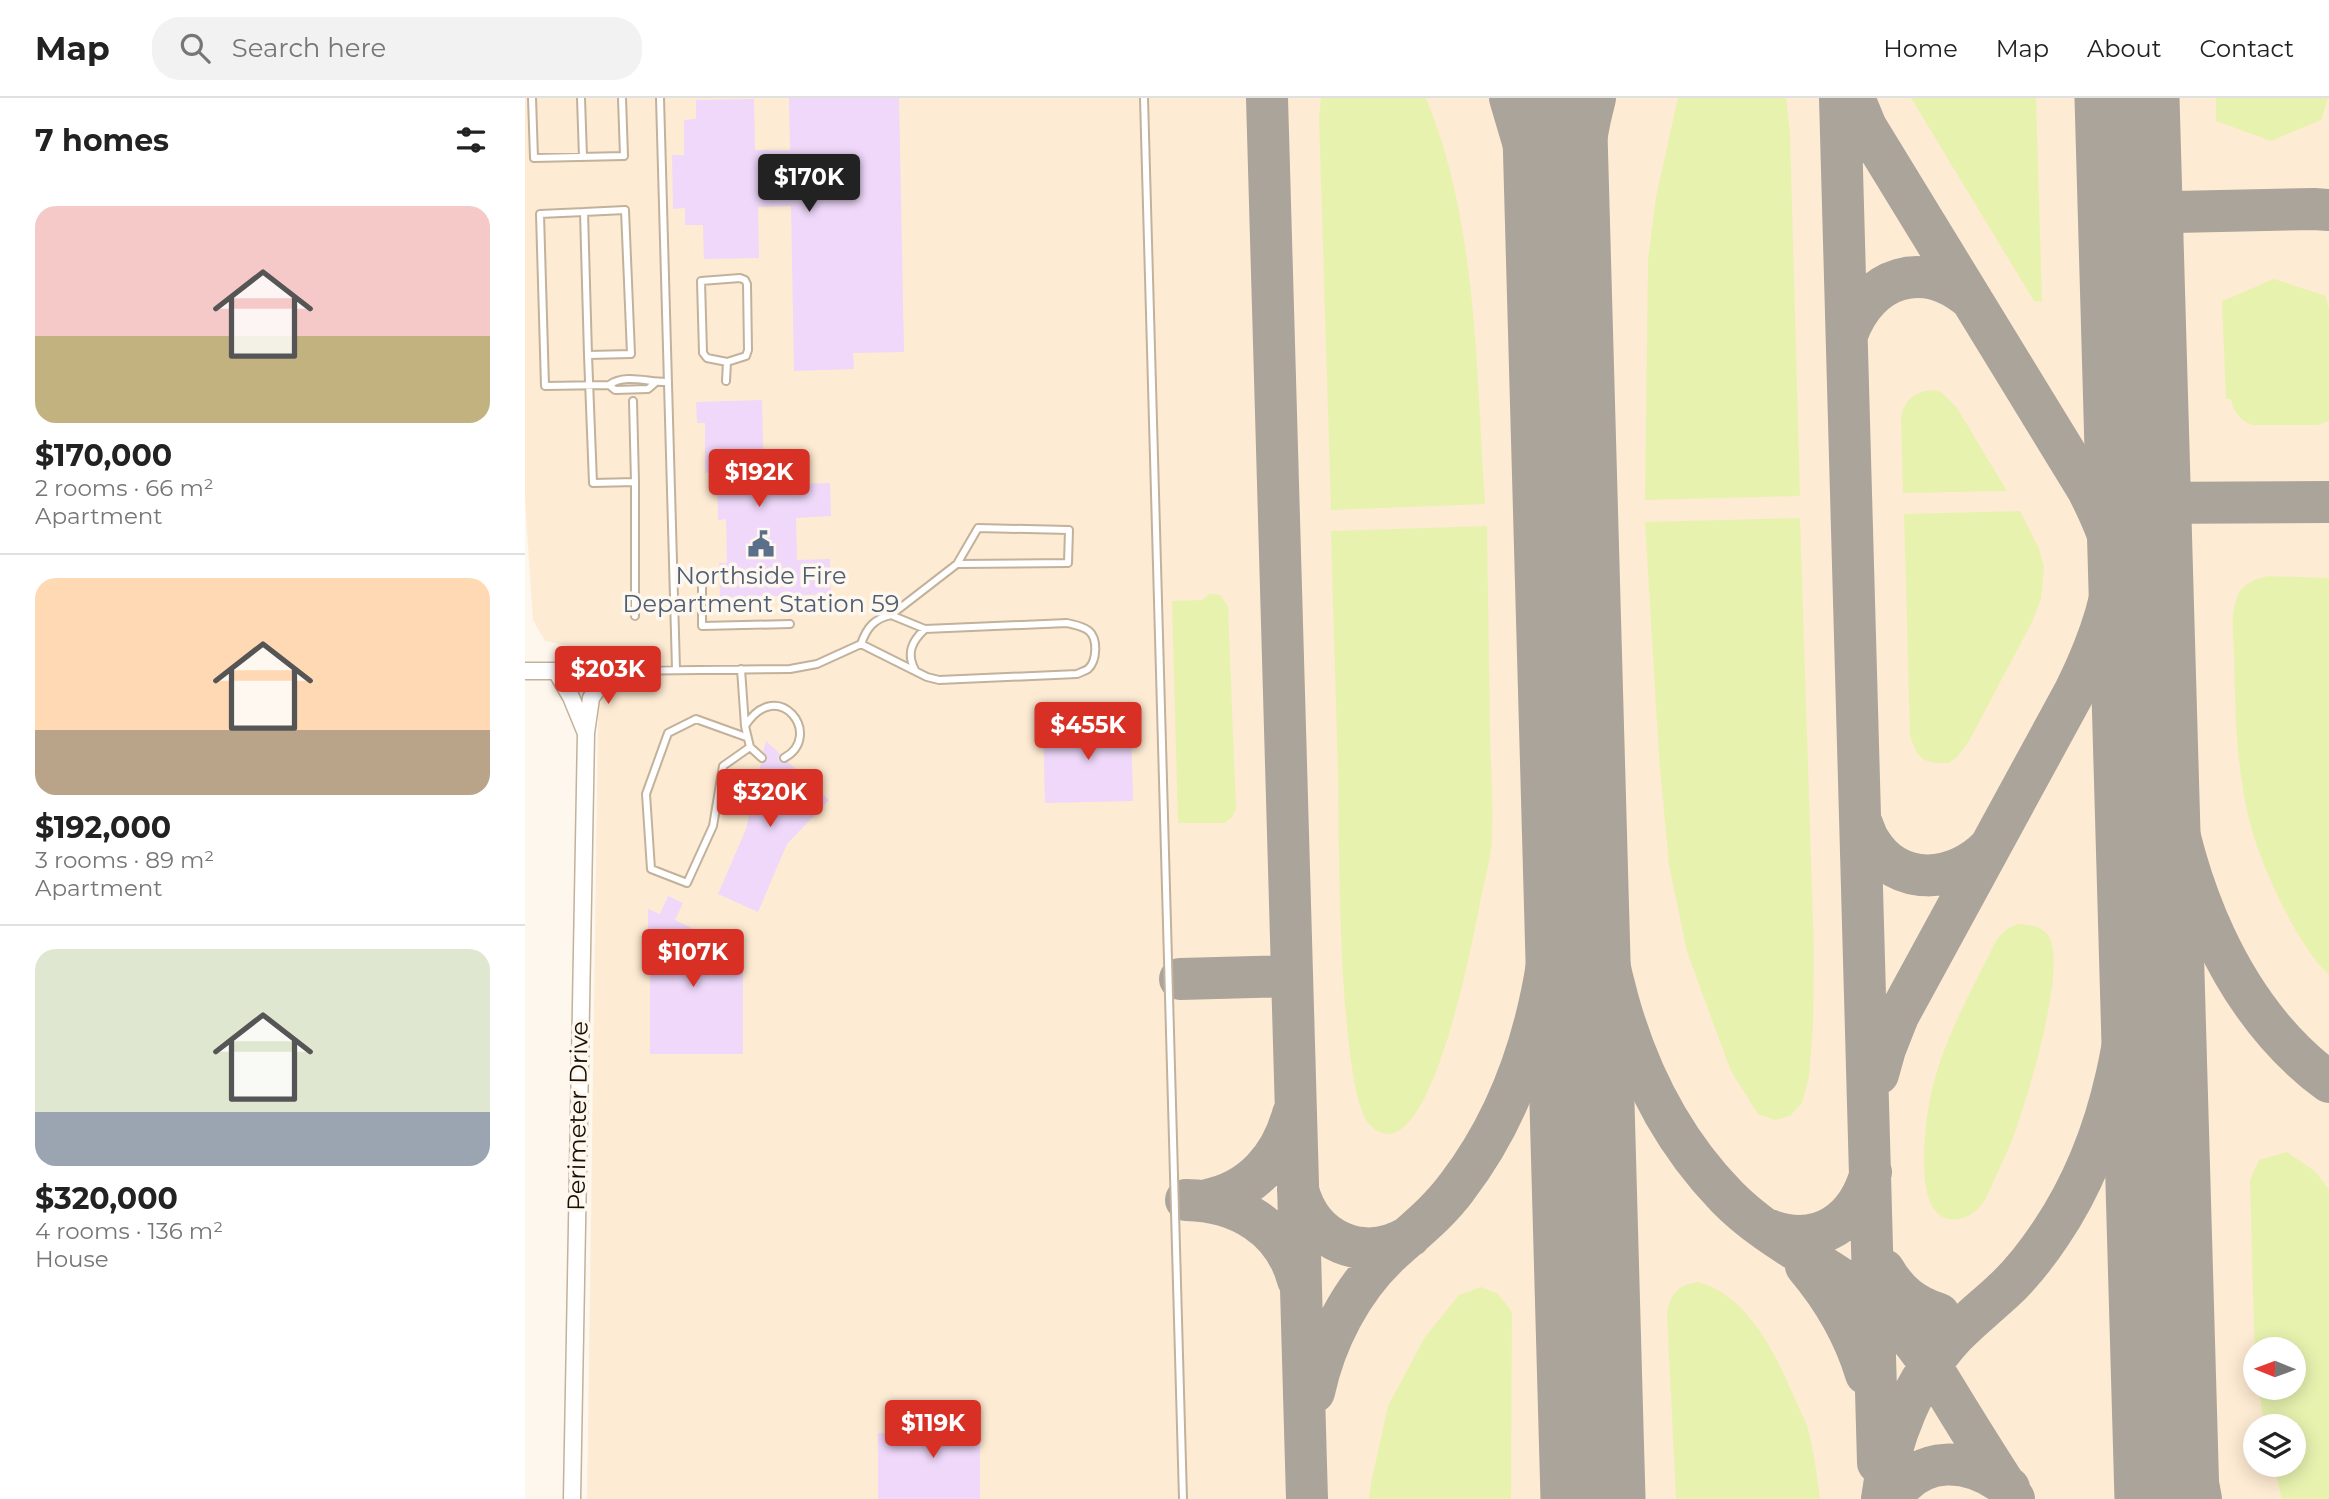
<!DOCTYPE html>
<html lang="en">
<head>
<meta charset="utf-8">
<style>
	:root { --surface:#fff; --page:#f2f2f2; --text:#222; --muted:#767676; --line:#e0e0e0; --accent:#d93025 }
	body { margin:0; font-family:Montserrat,sans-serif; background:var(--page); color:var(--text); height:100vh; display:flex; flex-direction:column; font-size:26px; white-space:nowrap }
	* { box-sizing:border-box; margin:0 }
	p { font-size:23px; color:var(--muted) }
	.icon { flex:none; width:38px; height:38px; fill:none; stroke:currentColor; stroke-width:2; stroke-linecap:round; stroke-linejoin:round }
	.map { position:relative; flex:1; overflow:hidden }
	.details { display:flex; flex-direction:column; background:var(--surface); width:525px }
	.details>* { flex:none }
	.needle { width:46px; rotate:271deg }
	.tools { position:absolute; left:1718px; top:1239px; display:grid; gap:14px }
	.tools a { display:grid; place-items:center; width:63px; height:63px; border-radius:50%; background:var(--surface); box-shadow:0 4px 18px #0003; font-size:35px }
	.price { position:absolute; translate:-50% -60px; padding:0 16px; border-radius:7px; background:var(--accent); color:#fff; font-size:23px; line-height:46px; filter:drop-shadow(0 2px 4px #0008) }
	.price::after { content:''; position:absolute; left:50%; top:42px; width:21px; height:16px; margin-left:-10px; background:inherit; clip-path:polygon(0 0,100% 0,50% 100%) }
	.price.active { background:#222; color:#fff }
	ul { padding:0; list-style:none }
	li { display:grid; align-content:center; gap:14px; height:371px; padding:0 35px }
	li+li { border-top:2px solid var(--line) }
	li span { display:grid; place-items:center; height:217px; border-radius:21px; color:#555 }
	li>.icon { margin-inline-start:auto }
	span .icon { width:126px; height:126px; fill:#fffc; stroke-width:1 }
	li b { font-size:30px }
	h2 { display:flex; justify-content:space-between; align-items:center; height:84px; padding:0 35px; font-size:30px }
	header { display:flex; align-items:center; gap:42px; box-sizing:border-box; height:98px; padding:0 35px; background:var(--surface); border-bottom:2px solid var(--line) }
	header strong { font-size:33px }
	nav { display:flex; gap:38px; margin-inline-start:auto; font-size:24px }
	.search { width:490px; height:63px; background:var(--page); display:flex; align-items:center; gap:18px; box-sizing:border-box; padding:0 24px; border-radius:28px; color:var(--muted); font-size:26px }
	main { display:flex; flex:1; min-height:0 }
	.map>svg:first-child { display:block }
	.built { fill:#feebd3; fill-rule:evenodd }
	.green { fill:#e8f2af }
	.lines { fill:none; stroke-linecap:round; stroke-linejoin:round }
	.taxiway { stroke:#aaa49b; stroke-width:42 }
	.runway { stroke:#aaa49b; stroke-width:105 }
	.building { fill:#efd8fa }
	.service-casing { stroke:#c2b19b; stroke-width:10 }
	.tertiary-casing { stroke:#c2b19b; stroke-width:19 }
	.service { stroke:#fff; stroke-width:6 }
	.tertiary { stroke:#fff; stroke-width:16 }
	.labels { text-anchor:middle; stroke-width:7; stroke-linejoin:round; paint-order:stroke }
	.service-label { font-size:24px; fill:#4e5e75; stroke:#fef7ed }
	.street-label { font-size:24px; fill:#161008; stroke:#fef7ed }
</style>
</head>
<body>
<header>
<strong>Map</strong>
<div class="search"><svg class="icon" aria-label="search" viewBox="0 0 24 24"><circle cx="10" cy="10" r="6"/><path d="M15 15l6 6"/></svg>Search here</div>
<nav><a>Home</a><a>Map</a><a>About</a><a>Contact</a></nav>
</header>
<main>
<section class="details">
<h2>7 homes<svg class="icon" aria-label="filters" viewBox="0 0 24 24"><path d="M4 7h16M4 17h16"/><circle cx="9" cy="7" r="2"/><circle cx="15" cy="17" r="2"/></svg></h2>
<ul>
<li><span style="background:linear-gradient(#f6c9c9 60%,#c2b280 0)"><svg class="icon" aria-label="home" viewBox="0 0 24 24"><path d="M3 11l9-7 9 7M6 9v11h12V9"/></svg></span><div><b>$170,000</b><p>2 rooms · 66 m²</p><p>Apartment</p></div></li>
<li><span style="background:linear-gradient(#ffd9b3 70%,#b9a48a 0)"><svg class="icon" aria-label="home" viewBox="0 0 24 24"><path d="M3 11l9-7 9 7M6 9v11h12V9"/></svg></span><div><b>$192,000</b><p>3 rooms · 89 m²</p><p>Apartment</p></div></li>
<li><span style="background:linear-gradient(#dfe7d0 75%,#9aa5b1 0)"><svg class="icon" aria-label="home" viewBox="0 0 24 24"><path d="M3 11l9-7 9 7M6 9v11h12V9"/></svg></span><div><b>$320,000</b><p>4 rooms · 136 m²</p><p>House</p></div></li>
</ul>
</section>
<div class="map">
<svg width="1804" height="1401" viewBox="0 0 1804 1401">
	<rect width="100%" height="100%" fill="#fef7ed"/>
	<path class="built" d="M0,0H1804V1401H62L74,554L20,543L8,522L0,402ZM1731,1251H1769V1290H1731ZM1731,1328H1769V1367H1731Z"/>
	<path class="green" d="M796,0H901C953,126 951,273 960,406L806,412L794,20Z
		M1153,0H1261L1265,35L1275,398L1120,402L1123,162L1131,99Z
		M1386,0H1511L1517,204L1509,203Z
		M1691,0H1803L1796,22L1746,43L1691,23Z
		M1749,181L1801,198L1804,212V323L1793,327H1727C1715,322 1708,314 1706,301H1701L1697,203Z
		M1406,292L1416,294L1432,310L1482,393L1378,395L1376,319C1380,302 1389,294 1406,292Z
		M1495,413L1514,451L1519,469L1516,501L1507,524L1444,643L1432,659L1424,665C1398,666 1392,661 1385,637L1379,416Z
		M1275,420L1289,854L1288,927L1284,979L1277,1005L1265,1018L1250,1022L1233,1016L1206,973L1162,854L1144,767L1134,658L1120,424Z
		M962,428C963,497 964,567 965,636C966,669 968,703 967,737C967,759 959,783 955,805C949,834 904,1086 845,1027C813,996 814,735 813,679C811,597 808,515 806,433Z
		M1743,478L1804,480V877C1772,848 1734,764 1724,721C1711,668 1710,610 1709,556C1708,536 1705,516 1713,497C1718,485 1731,481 1743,478Z
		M684,496L695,497L703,508L711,711L707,719L700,725H653L647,503L677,502Z
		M1492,826C1503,827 1514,827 1522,836C1545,863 1502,1001 1490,1034C1482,1056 1471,1077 1462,1098C1457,1109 1446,1119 1434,1121C1389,1128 1399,1045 1402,1019C1410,955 1444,898 1472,841L1482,831Z
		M1762,1054L1791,1074L1804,1092V1401H1757L1748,1367H1769V1328H1740L1733,1290H1769V1251H1731V1273L1730,1267L1725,1082L1734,1062Z
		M1173,1184C1224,1198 1251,1257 1270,1301C1274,1311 1280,1321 1283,1331C1289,1353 1292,1378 1295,1401H1151L1142,1216C1145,1195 1153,1187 1173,1184Z
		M956,1189L973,1196L987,1214L986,1401H844L846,1385L863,1308L900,1239L934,1197Z"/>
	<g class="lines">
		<path class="taxiway" d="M742,0L782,1401
			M985,0L998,44L1010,107L1038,345
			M1315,0L1353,1365
			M1329,0L1341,29L1563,392C1572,410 1581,428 1586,447C1596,486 1598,527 1603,567C1609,613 1619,661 1621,708C1623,739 1616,775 1614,806C1604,924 1594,1034 1526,1135C1512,1156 1496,1177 1477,1194C1461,1209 1444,1222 1429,1238C1388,1282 1364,1342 1357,1401
			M1045,232C1050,155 1050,75 1070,0
			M1322,237C1343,178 1399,160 1447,202
			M1617,449L1612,405L1804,404
			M1042,475C1048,544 1054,613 1060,681C1072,833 1090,984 1202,1099C1250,1148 1318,1173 1368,1221C1394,1246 1412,1278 1431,1309C1450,1340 1469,1370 1489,1401
			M1640,660C1656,781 1703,909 1804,984
			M1336,724C1339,730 1341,738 1345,744C1373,790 1430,785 1464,750
			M655,881L767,878
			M1353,976L1360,951L1373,918L1550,593C1577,538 1590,496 1595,435L1605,115L1789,111L1804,112
			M773,1092C787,1144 839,1166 885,1138
			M661,1102C713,1103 759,1129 773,1182
			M682,1102C727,1093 756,1060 768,1016
			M1244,1132C1294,1151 1333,1123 1346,1074
			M1635,1145L1655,1289L1676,1401
			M1281,1168C1308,1200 1329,1236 1341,1276
			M1359,1172C1372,1195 1389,1208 1414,1216
			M789,1294C800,1243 826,1192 864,1156C888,1134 913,1115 932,1089C1024,969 1032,826 1036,680
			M1065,1303L1073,1401
			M1366,1401C1395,1355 1445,1359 1484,1390"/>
		<path class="runway" d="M1029,0L1068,1401
			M1602,0L1642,1401"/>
	</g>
	<path class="building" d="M264,0H374L379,254L328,255L329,271L269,273L266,108L233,109L234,160L179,161L178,127H160V110L148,111L147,57H159V22L171,21V2L229,1L230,52H265Z
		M237,302L239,387L305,385L306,418L271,420L272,462L305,461L306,496L195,500L194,465H202L201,421L193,422L192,374L180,375V325H172L171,304Z
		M582,620V625L606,624L608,703L520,705L518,626H549V621Z
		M241,643L255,656L253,660L255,664H263L304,702L262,746L233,814L193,796L221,731L236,665L242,662V658L238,654Z
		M143,798L158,805L150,822L179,836V844H218V956H125V844H123V811L135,816Z
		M455,1308V1401H353V1335H413V1310Z"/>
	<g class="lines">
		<g class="service-casing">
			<path id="service" d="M7,0L9,60L99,58L97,0
				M56,0L58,59
				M135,0L151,571
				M619,0L658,1401
				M59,114L15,116L20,288L84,287C101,275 124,285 143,284
				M63,257L59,114L100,112L106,256L63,257L68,385L110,384V518
				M201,283L202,264L221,258L223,252L222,186L220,182L215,180L176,183L178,255L182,260L202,264
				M84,287L90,292L123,291L130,285
				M108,303L110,384
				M149,476L177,477V528L265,526
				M366,517L400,531L542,525C550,527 558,528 564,533C573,541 572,563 563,571C560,573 556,574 552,576L414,582L402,579L336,546C342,529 349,521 366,517Z
				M366,517L432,466L543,465L544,432L453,430L432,466
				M216,571L220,628
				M390,572C381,555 387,543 400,531
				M87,573L265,571L292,566L336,546
				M221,639L171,621L143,635L121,696L126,771L162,785L188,728L198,668L225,649
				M237,660L225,649L220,628C253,576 300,638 259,660"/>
		</g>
		<g class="tertiary-casing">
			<path id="tertiary" d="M0,573H85
				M31,573L46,599L60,633
				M47,1401L61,635L66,600L85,573"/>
		</g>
		<use href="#service" class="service"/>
		<use href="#tertiary" class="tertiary"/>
	</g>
	<defs>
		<g id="civic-bare" transform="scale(2.1)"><path d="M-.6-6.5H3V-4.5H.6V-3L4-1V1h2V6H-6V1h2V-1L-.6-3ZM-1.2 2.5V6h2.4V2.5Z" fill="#5c6f8a" stroke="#fef7ed" stroke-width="2.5" paint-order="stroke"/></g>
	</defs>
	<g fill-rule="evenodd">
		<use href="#civic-bare" x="236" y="446"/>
	</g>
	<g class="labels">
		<g class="service-label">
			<text x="236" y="486">Northside Fire<tspan x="236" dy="28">Department Station 59</tspan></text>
		</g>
		<g class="street-label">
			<text transform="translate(53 1018) rotate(-89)" y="8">Perimeter Drive</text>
		</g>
	</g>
</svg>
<div class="tools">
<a><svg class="needle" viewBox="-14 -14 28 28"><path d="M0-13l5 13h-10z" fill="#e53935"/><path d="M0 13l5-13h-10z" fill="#767676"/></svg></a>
<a><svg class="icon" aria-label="layers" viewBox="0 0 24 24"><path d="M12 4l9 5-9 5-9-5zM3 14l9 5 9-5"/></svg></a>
</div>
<b class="price active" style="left:284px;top:116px">$170K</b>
<b class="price" style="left:234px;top:411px">$192K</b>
<b class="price" style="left:83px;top:608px">$203K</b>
<b class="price" style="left:563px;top:664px">$455K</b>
<b class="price" style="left:245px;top:731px">$320K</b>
<b class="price" style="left:168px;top:891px">$107K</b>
<b class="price" style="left:408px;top:1362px">$119K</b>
</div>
</main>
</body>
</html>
